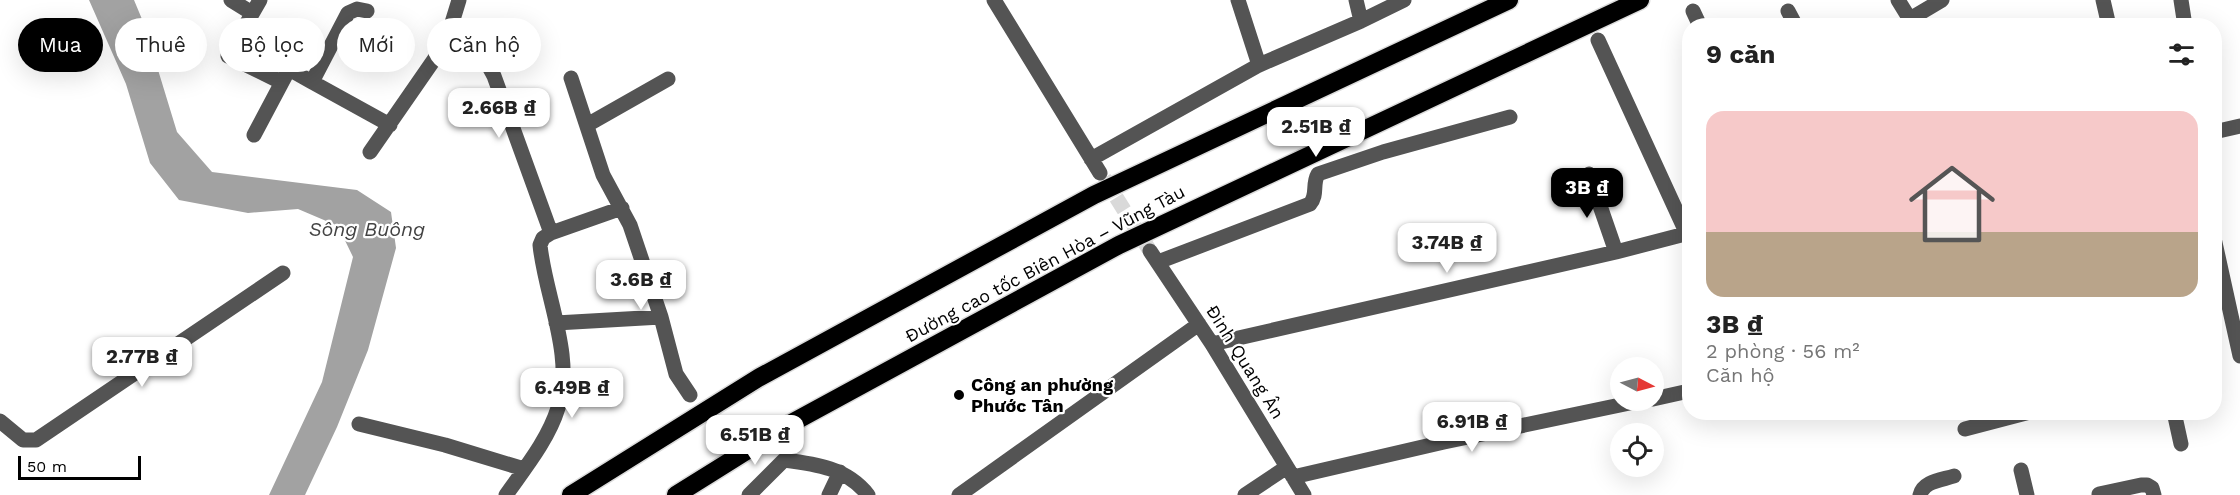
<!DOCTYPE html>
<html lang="vi">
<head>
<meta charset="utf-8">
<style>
	:root { --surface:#fff; --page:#f2f2f2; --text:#222; --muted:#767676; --line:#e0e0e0; --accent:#000 }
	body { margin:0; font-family:"Work Sans",sans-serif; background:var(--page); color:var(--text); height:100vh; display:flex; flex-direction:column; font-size:22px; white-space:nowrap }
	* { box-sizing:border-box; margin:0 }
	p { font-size:20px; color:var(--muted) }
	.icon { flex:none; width:33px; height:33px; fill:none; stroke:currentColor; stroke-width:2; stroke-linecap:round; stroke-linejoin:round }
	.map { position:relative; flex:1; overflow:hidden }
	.panel { position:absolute; left:1682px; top:18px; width:540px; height:402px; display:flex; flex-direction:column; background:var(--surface); border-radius:24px; box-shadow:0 6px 24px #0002 }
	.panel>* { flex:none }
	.guide { position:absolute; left:18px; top:18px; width:570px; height:54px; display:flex; gap:12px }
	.needle { width:39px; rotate:96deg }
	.controls { position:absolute; left:1610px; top:357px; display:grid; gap:12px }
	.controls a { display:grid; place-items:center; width:54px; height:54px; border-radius:50%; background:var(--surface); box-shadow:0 6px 24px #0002; font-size:30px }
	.scale { position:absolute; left:18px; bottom:15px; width:123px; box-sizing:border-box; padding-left:6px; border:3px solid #000; border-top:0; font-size:16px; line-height:21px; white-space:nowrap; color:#000; -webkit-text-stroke:4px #fff; paint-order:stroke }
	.price { position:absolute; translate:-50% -51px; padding:0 14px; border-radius:12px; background:#fff; color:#222; font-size:20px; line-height:39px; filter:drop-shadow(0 2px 3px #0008) }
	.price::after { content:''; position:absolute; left:50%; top:36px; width:18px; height:14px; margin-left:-9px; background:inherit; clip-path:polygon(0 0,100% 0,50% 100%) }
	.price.on { background:var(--accent); color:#fff }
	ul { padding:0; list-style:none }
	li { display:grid; align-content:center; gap:12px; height:318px; padding:0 24px }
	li+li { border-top:2px solid var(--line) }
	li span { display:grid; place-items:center; height:186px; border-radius:18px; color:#555 }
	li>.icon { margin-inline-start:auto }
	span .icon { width:108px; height:108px; fill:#fffc; stroke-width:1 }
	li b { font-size:26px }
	h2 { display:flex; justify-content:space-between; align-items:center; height:72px; padding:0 24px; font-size:26px }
	.tag { padding:0 21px; border-radius:27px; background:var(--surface); box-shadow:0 6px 24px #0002; font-size:21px; line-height:54px }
	.tag.on { background:var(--accent); color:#fff }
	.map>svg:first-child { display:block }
	.water { fill:#a2a2a2 }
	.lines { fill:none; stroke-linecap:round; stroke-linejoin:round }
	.minor-tunnel { stroke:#d9d9d9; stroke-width:15; stroke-dasharray:15 8; stroke-linecap:butt }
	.highway-casing { stroke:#dbdbdb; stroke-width:21 }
	.minor { stroke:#545454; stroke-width:15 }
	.highway { stroke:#000; stroke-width:18 }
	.poi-dot { fill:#000; stroke:#fff; stroke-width:2 }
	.labels { text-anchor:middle; stroke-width:4.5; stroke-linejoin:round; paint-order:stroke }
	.street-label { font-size:18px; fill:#000; stroke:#fff }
	.poi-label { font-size:18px; font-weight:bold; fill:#000; stroke:#fff; text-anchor:start }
	.water-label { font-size:20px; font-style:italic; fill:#434343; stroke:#fff }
</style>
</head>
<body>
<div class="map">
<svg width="2240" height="495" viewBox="0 0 2240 495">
	<rect width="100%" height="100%" fill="#fff"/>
	<path class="water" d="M89,0H134L144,24L177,132L212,172L357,190L391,212L396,248L368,350L337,427L305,495H269L322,382L353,257L338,226L298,209L248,213L179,200L150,163L126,84Z"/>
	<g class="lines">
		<path class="minor-tunnel" d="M1104,178L1150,251"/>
		<g class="highway-casing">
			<path id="highway" d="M571,495L760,377L1094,195L1509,0
				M676,495L788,425L1119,245L1640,0"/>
		</g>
		<path class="minor" d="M231,0L252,13
			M260,0L228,56L281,82
			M994,0L1100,173
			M1238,0L1259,65L1361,21L1404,0
			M1356,0L1361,21
			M1898,0L1914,26
			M2103,0L2109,26
			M2181,0L2185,26
			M1693,11L1700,26
			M1788,11L1796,26
			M1910,19L1942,0
			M1598,40L1687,234
			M440,51L473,56L487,63L494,76L551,233
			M571,78L603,175L630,225L661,317L676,374L690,395
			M312,82L390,125
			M587,125L668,79
			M2214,132L2240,126
			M254,135L289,69L312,82L348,13L357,9L367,11
			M370,152L440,51L451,26L459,0
			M1091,159L1259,65
			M1589,174L1616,252
			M2214,238L2240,356
			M1150,251L1212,344L1304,495
			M1158,262L1310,204C1318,195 1312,184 1318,174L1383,152L1510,117
			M556,323L661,317
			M1212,344L1616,252L1689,233
			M1653,399L1689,391
			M2174,412L2181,444
			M0,421L23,440H36L283,273
			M359,424L445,445L524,469
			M1965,429L2030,412
			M2021,470L2027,495
			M1293,477L1444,442L1644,400
			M2099,494L2141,485H2147L2152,488L2154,495
			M506,495C525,468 548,440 558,408C575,357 545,296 540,245L543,238L551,233L622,208
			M749,495L784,460C816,464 847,468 868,495
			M829,495L840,472
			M959,495L1199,324
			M1245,495L1287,467
			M1920,495C1923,481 1942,480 1954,476"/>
		<use href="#highway" class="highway"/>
	</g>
	<circle class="poi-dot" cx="959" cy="395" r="6"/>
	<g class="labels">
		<g class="street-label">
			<text transform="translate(1045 264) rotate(-28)" y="6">Đường cao tốc Biên Hòa – Vũng Tàu</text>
			<text transform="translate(1245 362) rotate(58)" y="6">Đinh Quang Ân</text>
		</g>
		<g class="poi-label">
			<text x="971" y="391">Công an phường<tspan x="971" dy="21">Phước Tân</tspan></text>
		</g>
		<g class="water-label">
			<text x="367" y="236">Sông Buông</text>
		</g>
	</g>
</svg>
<div class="controls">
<a><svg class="needle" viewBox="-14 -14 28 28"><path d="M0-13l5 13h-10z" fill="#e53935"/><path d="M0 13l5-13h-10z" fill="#767676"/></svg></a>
<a><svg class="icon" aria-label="locate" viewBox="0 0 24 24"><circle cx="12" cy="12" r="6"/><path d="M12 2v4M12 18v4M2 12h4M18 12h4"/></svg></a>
</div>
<div class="scale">50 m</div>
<b class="price" style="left:499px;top:139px">2.66B ₫</b>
<b class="price" style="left:1316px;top:158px">2.51B ₫</b>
<b class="price on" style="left:1587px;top:219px">3B ₫</b>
<b class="price" style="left:1447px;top:274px">3.74B ₫</b>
<b class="price" style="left:641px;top:311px">3.6B ₫</b>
<b class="price" style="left:142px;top:388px">2.77B ₫</b>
<b class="price" style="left:572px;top:419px">6.49B ₫</b>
<b class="price" style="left:1472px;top:453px">6.91B ₫</b>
<b class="price" style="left:755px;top:466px">6.51B ₫</b>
<div class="guide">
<a class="tag on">Mua</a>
<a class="tag">Thuê</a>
<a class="tag">Bộ lọc</a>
<a class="tag">Mới</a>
<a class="tag">Căn hộ</a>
</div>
<section class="panel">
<h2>9 căn<svg class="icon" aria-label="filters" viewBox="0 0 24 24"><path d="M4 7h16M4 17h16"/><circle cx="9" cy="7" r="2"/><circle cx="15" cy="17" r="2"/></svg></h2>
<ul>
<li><span style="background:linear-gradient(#f6c9c9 65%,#b9a48a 0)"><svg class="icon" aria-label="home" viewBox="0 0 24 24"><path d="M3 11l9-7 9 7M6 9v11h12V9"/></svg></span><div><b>3B ₫</b><p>2 phòng · 56 m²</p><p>Căn hộ</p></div></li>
</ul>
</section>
</div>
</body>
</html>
